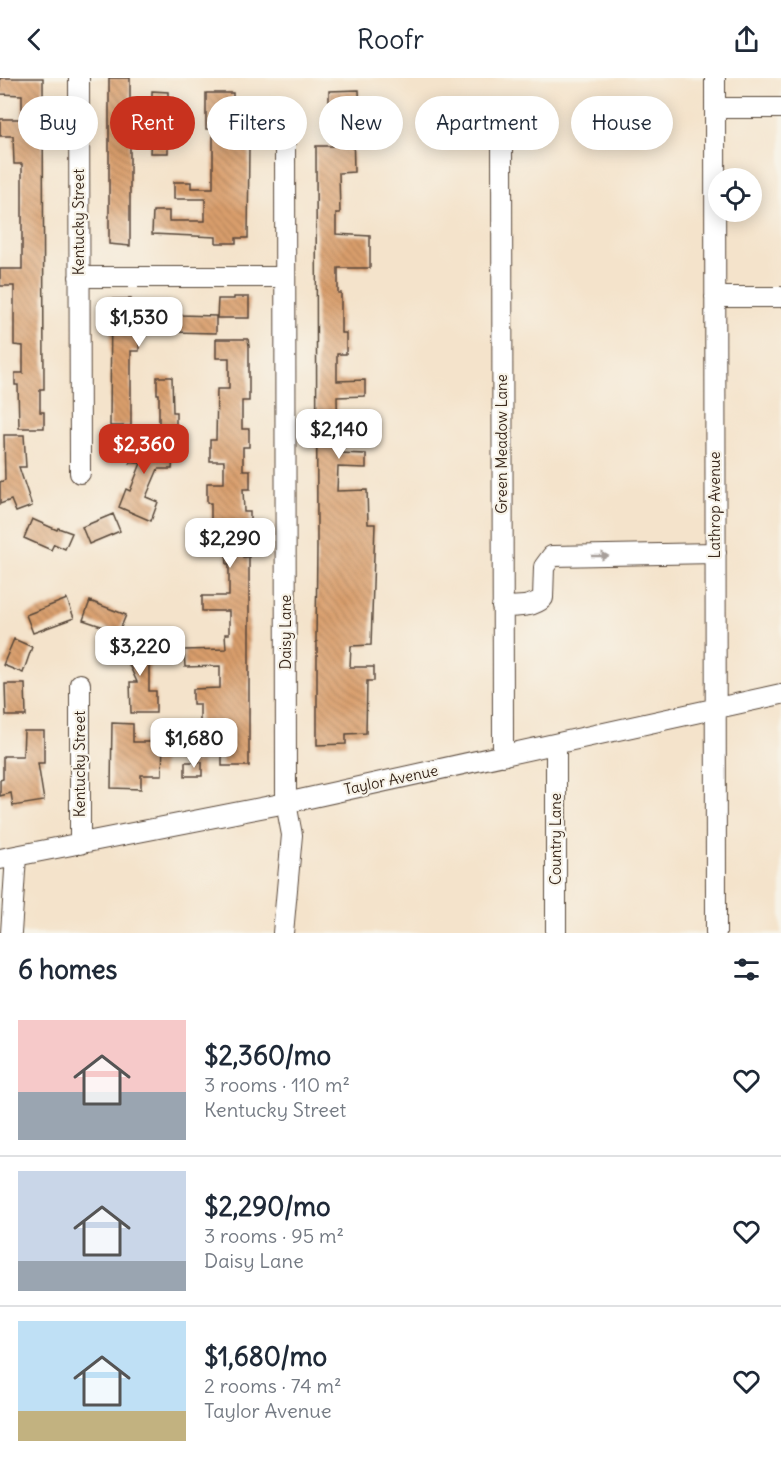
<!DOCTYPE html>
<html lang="en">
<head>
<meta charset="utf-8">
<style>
	:root { --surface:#fff; --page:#f2f2f3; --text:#1f2937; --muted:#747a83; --line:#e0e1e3; --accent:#c8321e }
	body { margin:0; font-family:Delius,sans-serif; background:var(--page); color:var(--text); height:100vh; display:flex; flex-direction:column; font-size:22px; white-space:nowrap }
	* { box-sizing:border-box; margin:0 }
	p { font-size:20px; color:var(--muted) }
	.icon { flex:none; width:33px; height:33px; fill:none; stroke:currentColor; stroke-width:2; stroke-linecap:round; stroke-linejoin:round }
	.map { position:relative; height:855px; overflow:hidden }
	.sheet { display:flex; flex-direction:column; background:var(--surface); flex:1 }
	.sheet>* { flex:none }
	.hud { position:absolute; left:18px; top:18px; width:746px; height:54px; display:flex; gap:12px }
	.fabs { position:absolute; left:708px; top:90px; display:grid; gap:12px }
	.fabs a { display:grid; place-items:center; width:54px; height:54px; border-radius:50%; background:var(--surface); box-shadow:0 3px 15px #0003; font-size:30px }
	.price { position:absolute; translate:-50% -51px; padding:0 14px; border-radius:12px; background:#fff; color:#222; font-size:20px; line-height:39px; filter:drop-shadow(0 2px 3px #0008) }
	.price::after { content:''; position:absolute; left:50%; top:36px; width:18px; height:14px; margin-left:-9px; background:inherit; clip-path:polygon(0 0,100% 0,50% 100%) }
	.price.on { background:var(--accent); color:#fff }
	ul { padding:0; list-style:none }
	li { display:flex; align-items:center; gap:18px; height:150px; padding:0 18px }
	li+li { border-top:2px solid var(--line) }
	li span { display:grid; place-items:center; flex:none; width:168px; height:120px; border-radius:0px; color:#555 }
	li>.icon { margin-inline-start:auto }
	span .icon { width:72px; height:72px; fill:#fffc; stroke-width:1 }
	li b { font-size:26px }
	h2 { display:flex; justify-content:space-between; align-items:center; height:72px; padding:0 18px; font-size:26px }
	.pill { padding:0 21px; border-radius:27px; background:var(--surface); box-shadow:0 3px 15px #0003; font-size:21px; line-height:54px }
	.pill.on { background:var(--accent); color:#fff }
	header { display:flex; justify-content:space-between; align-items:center; height:78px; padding:0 18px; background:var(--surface); font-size:27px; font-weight:600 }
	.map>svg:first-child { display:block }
	.building { fill:url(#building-back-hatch) }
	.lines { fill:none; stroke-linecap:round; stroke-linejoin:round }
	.minor-casing { stroke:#574638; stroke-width:22 }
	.minor { stroke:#fff; stroke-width:20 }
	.oneway { fill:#a79f9a }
	.labels { text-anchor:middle; stroke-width:4.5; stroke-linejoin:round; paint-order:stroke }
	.street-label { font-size:15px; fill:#3b2a1e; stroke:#f7f3e8 }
</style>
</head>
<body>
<header><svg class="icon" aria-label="back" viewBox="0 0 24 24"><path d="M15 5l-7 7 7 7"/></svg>Roofr<svg class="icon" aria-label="share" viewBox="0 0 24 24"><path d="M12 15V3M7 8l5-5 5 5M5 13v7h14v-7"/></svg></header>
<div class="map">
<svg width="781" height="855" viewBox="0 0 781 855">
	<defs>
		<pattern id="building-back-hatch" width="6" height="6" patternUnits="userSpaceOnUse" patternTransform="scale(1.5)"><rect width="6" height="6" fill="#d99e6c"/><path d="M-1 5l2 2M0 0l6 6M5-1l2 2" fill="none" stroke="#b18158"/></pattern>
	</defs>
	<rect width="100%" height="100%" fill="#f7f3e8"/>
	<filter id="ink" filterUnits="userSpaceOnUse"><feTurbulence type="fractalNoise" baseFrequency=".0167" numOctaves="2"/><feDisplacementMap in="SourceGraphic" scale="12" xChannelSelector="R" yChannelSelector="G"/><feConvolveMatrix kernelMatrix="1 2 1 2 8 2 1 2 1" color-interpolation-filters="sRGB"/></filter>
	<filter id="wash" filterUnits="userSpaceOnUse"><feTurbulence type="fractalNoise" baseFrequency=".008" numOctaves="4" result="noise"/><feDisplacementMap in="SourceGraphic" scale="24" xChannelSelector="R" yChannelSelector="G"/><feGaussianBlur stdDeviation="1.35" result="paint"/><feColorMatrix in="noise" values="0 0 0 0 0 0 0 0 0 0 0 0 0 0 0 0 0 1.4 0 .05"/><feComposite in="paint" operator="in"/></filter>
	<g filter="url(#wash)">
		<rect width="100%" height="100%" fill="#f4e3cb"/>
		<g id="blocks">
			<path class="building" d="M0,0H43L44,311H40V334H44V350H19L18,307H15V295H23V268L14,267V208H0V191H22V86H14L13,58H0V41H22V17L0,16Z
				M109,0H130V168L109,166Z
				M359,12L360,49H353L354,94L339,95L340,135H336V156L370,158V190H338V215H341V255H346V276H337V303L365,302V318L337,319L338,375L366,376V390L338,389L337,413L367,412L368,446H375L371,567L351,568L350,589H374V603H367L366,655L346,656V666L317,667V564H316L317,468L316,68H333L332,37H329V13Z
				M152,13L168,14V28L152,27Z
				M206,15H233V66L235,68H249L248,160H236V165H216V159L152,156L153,133H169V143H205V121H174V104H191V110H213V51H206Z
				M151,55L168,56V75H150Z
				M234,219H249V240H217L218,221H234Z
				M111,221H131V233L179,231V237L216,238V255L172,254V246L139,244V273H131V348H110Z
				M216,261H248L249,268V323H242V351H249V369H243V392H250V411H243L244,434H250V454H243V479H249V688H222V661H200V626H193V611L220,610V588L185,589L184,572L226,571L225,556H229V533H202V518H229V486H227L225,463H218V455H211V425H207V405H224V383H210V362H216L217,311H229V280H216Z
				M157,299H172L173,334H176V351H159V316H157Z
				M130,356H158V379H173L172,391H158L146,419L158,424L151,443L119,429L126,411L130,413L141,385H130Z
				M4,357H24L26,389H19L32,428L16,434L11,422L0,426V404L5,402Z
				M113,436L120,453L89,466L82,449Z
				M32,441L57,452L58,450L72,455L65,471L54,466L51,472L24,460Z
				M67,521L74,540L33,555L26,537Z
				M90,523L126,537L119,554L83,542Z
				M137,560L140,568L147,565L155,586L149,588V613H156V635H131L130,604H137L120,567Z
				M14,561L32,569L23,595L3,587Z
				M5,606H25L26,638H6Z
				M112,645L133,646V664H163L162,697H141V711L111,710Z
				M24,653H44V685H38L44,723L13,728L11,715L0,718V702L3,701V678H23Z
				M185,684H202V698H185Z"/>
		</g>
	</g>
	<g filter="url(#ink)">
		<use href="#blocks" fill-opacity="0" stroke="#574638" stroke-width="1.5"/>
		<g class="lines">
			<g class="minor-casing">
				<path id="minor" d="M79,0L80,395
					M715,0L716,855
					M715,30H781
					M502,54L503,678
					M79,199H285
					M715,219H781
					M502,529C517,528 532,530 543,520L544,489L552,478L716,475
					M80,606V766
					M0,781L286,725L781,616
					M11,855L16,778
					M283,855L292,757L286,725L285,36
					M556,855V666"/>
			</g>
			<use href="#minor" class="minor"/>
		</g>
		<defs><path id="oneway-solid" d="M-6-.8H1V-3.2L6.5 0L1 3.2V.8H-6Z" transform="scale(1.5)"/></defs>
		<use class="oneway" href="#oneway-solid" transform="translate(600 478)"/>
	</g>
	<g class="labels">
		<g class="street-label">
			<text transform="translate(79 144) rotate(-90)" y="5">Kentucky Street</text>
			<text transform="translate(502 366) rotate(-90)" y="5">Green Meadow Lane</text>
			<text transform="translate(715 427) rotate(-90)" y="5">Lathrop Avenue</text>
			<text transform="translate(286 554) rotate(-90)" y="5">Daisy Lane</text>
			<text transform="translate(80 686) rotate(-90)" y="5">Kentucky Street</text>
			<text transform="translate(391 702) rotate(-12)" y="5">Taylor Avenue</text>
			<text transform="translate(556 761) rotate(-90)" y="5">Country Lane</text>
		</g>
	</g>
</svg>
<div class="fabs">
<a><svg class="icon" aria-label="locate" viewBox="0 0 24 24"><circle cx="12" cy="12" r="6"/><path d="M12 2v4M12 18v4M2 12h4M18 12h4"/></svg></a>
</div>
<b class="price" style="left:139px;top:270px">$1,530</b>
<b class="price" style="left:339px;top:382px">$2,140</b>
<b class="price on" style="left:144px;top:397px">$2,360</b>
<b class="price" style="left:230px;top:491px">$2,290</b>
<b class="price" style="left:140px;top:599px">$3,220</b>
<b class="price" style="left:194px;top:691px">$1,680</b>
<div class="hud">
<a class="pill">Buy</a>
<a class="pill on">Rent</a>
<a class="pill">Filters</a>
<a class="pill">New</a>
<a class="pill">Apartment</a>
<a class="pill">House</a>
</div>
</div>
<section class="sheet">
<h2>6 homes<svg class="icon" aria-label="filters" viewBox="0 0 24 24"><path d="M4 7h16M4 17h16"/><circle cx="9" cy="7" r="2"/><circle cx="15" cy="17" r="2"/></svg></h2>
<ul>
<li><span style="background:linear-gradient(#f6c9c9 60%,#9aa5b1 0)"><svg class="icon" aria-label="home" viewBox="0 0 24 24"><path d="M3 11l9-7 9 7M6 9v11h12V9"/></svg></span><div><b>$2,360/mo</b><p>3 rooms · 110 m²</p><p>Kentucky Street</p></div><svg class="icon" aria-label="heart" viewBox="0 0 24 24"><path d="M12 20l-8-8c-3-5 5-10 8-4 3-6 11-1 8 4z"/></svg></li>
<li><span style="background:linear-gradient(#c9d6e8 75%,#9aa5b1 0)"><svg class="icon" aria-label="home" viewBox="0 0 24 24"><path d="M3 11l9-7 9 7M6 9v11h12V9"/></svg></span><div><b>$2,290/mo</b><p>3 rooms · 95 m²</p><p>Daisy Lane</p></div><svg class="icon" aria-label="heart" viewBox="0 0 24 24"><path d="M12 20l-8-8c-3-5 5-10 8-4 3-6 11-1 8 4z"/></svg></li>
<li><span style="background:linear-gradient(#bfe0f5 75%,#c2b280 0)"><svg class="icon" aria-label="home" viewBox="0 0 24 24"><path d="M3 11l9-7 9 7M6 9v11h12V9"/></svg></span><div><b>$1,680/mo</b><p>2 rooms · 74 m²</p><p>Taylor Avenue</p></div><svg class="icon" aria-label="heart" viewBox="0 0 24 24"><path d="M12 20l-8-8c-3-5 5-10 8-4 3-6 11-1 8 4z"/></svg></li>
</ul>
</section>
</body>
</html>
